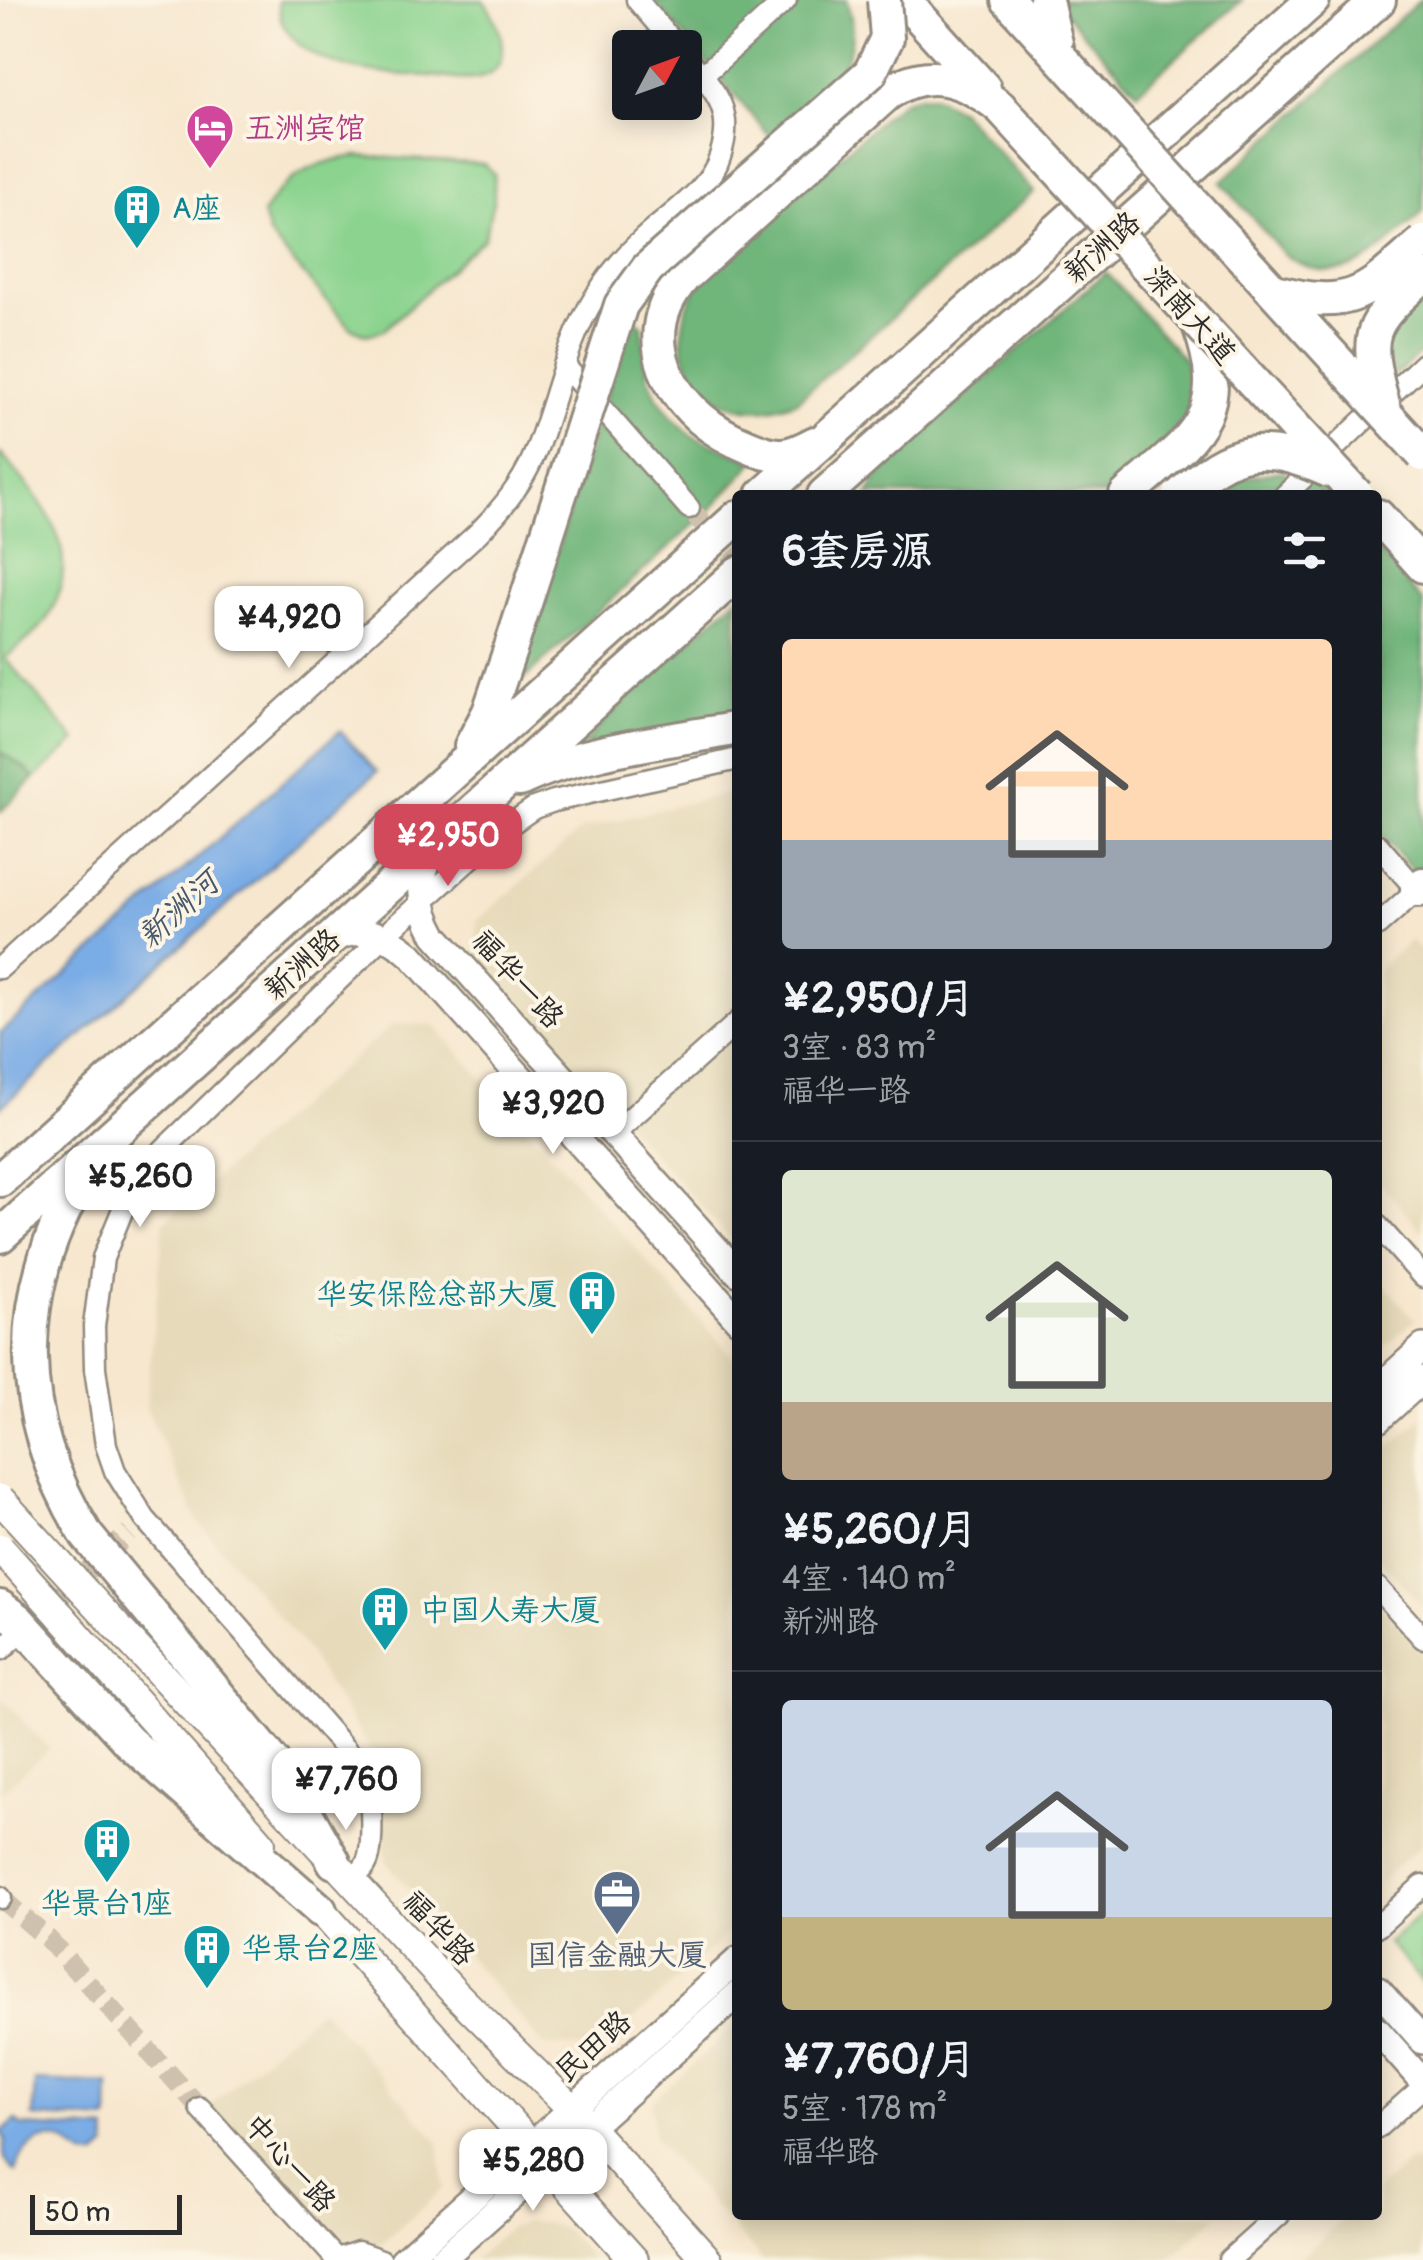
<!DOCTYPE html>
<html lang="zh">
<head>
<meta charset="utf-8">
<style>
	:root { --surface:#171b24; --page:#242831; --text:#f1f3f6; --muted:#9ea1a6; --line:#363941; --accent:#d1495b }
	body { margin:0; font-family:Pangolin,"LXGW WenKai TC",sans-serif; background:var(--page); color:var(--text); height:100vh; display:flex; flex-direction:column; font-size:38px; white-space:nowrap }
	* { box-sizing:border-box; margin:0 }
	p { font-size:32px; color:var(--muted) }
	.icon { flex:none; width:55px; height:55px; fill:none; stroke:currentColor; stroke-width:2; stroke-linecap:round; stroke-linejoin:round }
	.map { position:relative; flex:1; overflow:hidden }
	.drawer { position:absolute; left:732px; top:490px; width:650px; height:1730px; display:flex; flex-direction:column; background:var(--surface); border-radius:10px; box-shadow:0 5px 25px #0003 }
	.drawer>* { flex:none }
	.needle { width:65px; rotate:49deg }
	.buttons { position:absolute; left:612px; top:30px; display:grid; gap:20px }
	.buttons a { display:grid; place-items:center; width:90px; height:90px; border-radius:10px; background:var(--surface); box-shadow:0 5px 25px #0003; font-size:50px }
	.scale { position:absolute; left:30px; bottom:25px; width:152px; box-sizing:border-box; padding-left:10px; border:5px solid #2b2b2b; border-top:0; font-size:28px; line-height:35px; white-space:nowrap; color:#2b2b2b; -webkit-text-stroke:8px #fcf5e5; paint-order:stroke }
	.price { position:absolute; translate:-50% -85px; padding:0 22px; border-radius:20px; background:#fff; color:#222; font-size:32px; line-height:65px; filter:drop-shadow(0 2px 5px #0008) }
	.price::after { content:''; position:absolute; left:50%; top:60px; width:30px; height:22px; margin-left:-15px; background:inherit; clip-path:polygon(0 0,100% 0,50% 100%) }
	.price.on { background:var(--accent); color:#fff }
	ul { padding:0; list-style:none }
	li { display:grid; align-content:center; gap:20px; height:530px; padding:0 50px }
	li+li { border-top:2px solid var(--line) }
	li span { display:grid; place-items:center; height:310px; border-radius:10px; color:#555 }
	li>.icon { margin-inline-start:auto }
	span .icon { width:180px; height:180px; fill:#fffc; stroke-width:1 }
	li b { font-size:42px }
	h2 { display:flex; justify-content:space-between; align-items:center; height:120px; padding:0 50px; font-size:42px }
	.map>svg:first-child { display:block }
	.built { fill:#e6daba }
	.green { fill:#8bd38f; stroke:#5b7f5d; stroke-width:2.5 }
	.forest { fill:#70b57a; stroke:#4e7052; stroke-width:2.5 }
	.water { fill:#7aace5; stroke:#526c88; stroke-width:2.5 }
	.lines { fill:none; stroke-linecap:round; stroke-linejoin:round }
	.minor-tunnel { stroke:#cec1ae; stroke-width:20; stroke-dasharray:20 10; stroke-linecap:butt }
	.minor-casing { stroke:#91897d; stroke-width:25 }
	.tertiary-casing { stroke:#91897d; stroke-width:30 }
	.secondary-casing { stroke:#91897d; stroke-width:32 }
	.primary-casing { stroke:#91897d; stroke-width:38 }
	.minor { stroke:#fff; stroke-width:20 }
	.tertiary { stroke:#fff; stroke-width:25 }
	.secondary { stroke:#fff; stroke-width:28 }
	.primary { stroke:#fff; stroke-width:32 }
	.secondary-bridge-casing { stroke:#91897d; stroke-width:32; stroke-linecap:butt }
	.primary-bridge-casing { stroke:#91897d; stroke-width:38; stroke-linecap:butt }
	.secondary-bridge { stroke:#fff; stroke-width:28 }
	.primary-bridge { stroke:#fff; stroke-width:32 }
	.labels { text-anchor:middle; stroke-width:8; stroke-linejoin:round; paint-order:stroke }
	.hotel-label { font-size:30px; fill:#b23c85; stroke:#fcf5e5; text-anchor:start }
	.culture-label { font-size:30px; fill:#0d838f; stroke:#fcf5e5; text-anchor:start }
	.street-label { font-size:30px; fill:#2b2b2b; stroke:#fcf5e5 }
	.service-label { font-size:30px; fill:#4e5e75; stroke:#fcf5e5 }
	.water-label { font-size:32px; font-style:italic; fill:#47586c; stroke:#fcf5e5 }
</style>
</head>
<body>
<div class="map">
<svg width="1423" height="2260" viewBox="0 0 1423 2260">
	<rect width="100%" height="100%" fill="#fcf5e5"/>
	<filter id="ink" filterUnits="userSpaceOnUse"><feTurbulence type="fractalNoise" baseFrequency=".01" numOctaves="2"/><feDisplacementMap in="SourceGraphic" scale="20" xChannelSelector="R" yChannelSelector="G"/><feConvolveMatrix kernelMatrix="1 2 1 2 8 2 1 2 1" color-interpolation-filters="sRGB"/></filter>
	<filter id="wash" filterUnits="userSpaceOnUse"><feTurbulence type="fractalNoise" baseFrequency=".0048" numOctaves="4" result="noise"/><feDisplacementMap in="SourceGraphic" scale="40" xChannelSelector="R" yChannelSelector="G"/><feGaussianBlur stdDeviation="2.25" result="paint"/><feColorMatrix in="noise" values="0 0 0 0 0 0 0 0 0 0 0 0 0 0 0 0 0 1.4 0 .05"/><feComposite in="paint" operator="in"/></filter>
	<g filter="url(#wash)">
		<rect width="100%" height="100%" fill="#f7e7cf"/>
		<path class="built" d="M737,791V1247L476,955L477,921L582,829Z
			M1411,940L1423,953V1232L1378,1181V969Z
			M393,1024L434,1025L737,1361V1925L601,2049L544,2045L386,1862L380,1794L391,1783L303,1645L198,1522L146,1407L164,1222Z
			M1378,1278L1415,1320L1378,1352Z
			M1423,1417V1607L1378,1557V1457Z
			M1378,1603L1423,1653V1843L1378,1884Z
			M0,1700H4L50,1749L0,1793Z
			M321,2008L439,2142L444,2188L364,2260H347L210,2106Z
			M737,2025L738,2215H1218L1168,2260H762L654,2138L651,2102Z
			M1408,2162L1423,2163V2260H1297L1348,2215H1378V2189Z
			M526,2222L547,2223L567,2231L592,2260H474L510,2228Z"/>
		<path class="green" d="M483,0C499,20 518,68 479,78C465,82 445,77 432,76C385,74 308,73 283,24C280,18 279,8 278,1Z
			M359,156L485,164L494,174V198L484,238L384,330L367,335L351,328L269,235L263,214C283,176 317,160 359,156Z
			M0,453C43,502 89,552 46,620C36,635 18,647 5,658L76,741L34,779L26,769L0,752Z
			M1423,1912V1983L1388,1943Z"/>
		<path class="forest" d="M653,0H846C871,67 815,97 771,138Z
			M1059,0H1242L1137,92L1064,12Z
			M1420,0H1423V212C1379,251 1346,296 1285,255L1221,182Z
			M918,96H933L960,110L1034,192L797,401C710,438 645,348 706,275L901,102Z
			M1106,272L1185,361L1193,379L1195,396L1182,428L1106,495H868L882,470Z
			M1423,294V351L1395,376L1384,351L1397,320Z
			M630,316L642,325L649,378L657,397L672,417L692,436L755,461L709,511L525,678L516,682Z
			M1280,471L1312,481L1327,495H1210L1242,478Z
			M1378,550L1423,602V866L1415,874L1378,832Z
			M737,598V723L582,746L626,698Z
			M0,752L26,769L34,779L0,812Z"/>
		<path class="water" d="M340,731L377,772L0,1108V1033Z
			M35,2081L109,2084L108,2120L33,2117Z
			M16,2120L21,2126L107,2130L106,2148L97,2156C80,2159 77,2147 62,2141C39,2132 20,2151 16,2172C4,2162 1,2154 6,2139L1,2133Z"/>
	</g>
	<g filter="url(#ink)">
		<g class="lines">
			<path class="minor-tunnel" d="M689,508L738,562
				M18,1635L129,1533
				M1,1898L49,1940L200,2108"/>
			<g class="minor-casing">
				<path id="minor" d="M637,0L678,48
					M702,76L786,0
					M564,365L689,508
					M1285,495L1423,364
					M1378,845L1422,896
					M1378,925L1417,890
					M0,968L478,533C501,510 523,484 535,453C556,401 565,345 595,297C608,276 624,256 643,239C668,215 710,191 720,156C736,109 714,90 685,56
					M613,1134L738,1022
					M1378,1226L1423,1277
					M1378,1588L1423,1638
					M0,1647L2,1649L16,1636
					M351,1881C357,1875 364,1870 367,1862C374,1846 372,1787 365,1772L145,1519L115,1471L106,1445L95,1368L94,1326L103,1258L125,1204L159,1154L385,935L502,830L534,808L554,801L738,759
					M0,1897L1,1898
					M1378,1926L1423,1885
					M200,2108L336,2259
					M1378,2127L1423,2087
					M335,2260L358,2252L381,2260
					M1229,2260L1279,2215"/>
			</g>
			<g class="tertiary-casing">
				<path id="tertiary" d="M434,848C417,880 418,904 435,935L738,1273
					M334,938C364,926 387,934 411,955L738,1320
					M1378,1388L1423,1347
					M1378,1420L1423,1379
					M1378,1990L1423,2041
					M1378,2031L1423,2082
					M403,2260L738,1960
					M441,2260L738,1994"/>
			</g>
			<g class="secondary-casing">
				<path id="secondary" d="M85,1592L455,1993L572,2109L708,2260
					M60,1615L261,1843
					M306,1894L634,2260"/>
			</g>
			<g class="primary-casing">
				<path id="primary" d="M904,0L984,88
					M1008,0L1059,56
					M1046,0L1058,52
					M815,443C804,449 790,456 778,455C763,454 747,446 734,440C669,409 631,335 685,276L887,94C927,65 964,79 1000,107
					M763,495L1313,0
					M824,495L1379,0
					M1126,495C1191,438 1233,419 1199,325
					M1378,516L1423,566
					M471,746L489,712L512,644
					M520,780C580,750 671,741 738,728
					M1417,890L1423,884
					M85,1173C11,1291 14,1419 87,1536L283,1773L334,1862
					M0,1180L738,517
					M0,1236L738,573
					M0,1607L18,1620L128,1741L320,1910"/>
			</g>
			<use href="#minor" class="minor"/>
			<use href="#tertiary" class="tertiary"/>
			<use href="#secondary" class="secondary"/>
			<use href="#primary" class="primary"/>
			<g class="secondary-bridge-casing">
				<path id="secondary-bridge" d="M0,1499L85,1592
					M0,1548L60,1615"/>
			</g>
			<g class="primary-bridge-casing">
				<path id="primary-bridge" d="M1059,56L1423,455
					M1000,107L1357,495
					M1275,291C1354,312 1366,292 1423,242
					M1383,404C1363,331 1368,326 1423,276
					M1180,495C1233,447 1262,441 1329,471
					M512,644L621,305L648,268L870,73L887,38L884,0"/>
			</g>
			<use href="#secondary-bridge" class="secondary-bridge"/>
			<use href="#primary-bridge" class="primary-bridge"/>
		</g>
	</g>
	<defs>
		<g id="hotel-pin" transform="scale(2.5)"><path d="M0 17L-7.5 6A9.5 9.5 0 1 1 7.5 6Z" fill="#d1479c" stroke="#fcf5e5"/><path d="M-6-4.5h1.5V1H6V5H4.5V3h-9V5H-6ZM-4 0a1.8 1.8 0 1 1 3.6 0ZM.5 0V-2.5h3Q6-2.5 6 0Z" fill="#fff"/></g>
		<g id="building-pin" transform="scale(2.5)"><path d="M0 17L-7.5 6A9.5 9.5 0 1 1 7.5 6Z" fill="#0f9aa8" stroke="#fcf5e5"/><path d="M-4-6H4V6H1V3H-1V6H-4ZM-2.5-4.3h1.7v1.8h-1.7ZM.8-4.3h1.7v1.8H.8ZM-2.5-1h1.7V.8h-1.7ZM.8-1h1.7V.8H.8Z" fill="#fff"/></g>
		<g id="office-pin" transform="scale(2.5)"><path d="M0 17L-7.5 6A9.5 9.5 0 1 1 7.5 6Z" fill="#5c6f8a" stroke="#fcf5e5"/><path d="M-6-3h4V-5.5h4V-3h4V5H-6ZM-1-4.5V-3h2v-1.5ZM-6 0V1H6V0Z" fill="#fff"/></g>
	</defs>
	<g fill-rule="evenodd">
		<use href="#hotel-pin" x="210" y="128"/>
		<use href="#building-pin" x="137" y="208"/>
		<use href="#building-pin" x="592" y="1294"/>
		<use href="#building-pin" x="385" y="1610"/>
		<use href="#building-pin" x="107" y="1842"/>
		<use href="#office-pin" x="617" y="1894"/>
		<use href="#building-pin" x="207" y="1948"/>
	</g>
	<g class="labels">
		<g class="hotel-label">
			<text x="245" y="138">五洲宾馆</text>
		</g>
		<g class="culture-label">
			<text x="172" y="218">A座</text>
			<text x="557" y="1304" text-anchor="end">华安保险总部大厦</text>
			<text x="420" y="1620">中国人寿大厦</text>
			<text x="107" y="1913" text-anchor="middle">华景台1座</text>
			<text x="242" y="1958">华景台2座</text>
		</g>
		<g class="street-label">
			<text transform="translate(1102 247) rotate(-42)" y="10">新洲路</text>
			<text transform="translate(1190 315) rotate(48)" y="10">深南大道</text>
			<text transform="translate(302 964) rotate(-42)" y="10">新洲路</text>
			<text transform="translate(518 979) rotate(48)" y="10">福华一路</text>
			<text transform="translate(439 1928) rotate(47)" y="10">福华路</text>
			<text transform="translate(593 2046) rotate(-42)" y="10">民田路</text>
			<text transform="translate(290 2163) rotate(48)" y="10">中心一路</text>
		</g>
		<g class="service-label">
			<text x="617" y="1965">国信金融大厦</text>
		</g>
		<g class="water-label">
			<text transform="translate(178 909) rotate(-42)" y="11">新洲河</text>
		</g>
	</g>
</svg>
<div class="buttons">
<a><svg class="needle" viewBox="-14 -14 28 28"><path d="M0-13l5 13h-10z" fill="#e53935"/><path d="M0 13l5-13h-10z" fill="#9ea1a6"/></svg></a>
</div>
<div class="scale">50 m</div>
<b class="price" style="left:289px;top:671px">¥4,920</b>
<b class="price on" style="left:448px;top:889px">¥2,950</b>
<b class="price" style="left:553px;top:1157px">¥3,920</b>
<b class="price" style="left:140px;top:1230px">¥5,260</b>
<b class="price" style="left:346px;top:1833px">¥7,760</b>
<b class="price" style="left:533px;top:2214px">¥5,280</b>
<section class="drawer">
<h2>6套房源<svg class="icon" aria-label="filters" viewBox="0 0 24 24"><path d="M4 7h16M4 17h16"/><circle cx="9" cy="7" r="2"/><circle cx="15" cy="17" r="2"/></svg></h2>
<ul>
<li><span style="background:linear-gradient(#ffd9b3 65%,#9aa5b1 0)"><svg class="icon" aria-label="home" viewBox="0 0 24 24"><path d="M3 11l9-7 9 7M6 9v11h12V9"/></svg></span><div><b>¥2,950/月</b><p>3室 · 83 m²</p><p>福华一路</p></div></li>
<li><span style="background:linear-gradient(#dfe7d0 75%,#b9a48a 0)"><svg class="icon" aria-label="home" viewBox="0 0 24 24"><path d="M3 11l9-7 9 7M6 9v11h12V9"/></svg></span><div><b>¥5,260/月</b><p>4室 · 140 m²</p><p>新洲路</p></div></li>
<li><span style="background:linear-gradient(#c9d6e8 70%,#c2b280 0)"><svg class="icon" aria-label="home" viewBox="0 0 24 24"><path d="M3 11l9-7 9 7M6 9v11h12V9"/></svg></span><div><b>¥7,760/月</b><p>5室 · 178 m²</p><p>福华路</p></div></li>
</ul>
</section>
</div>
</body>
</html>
